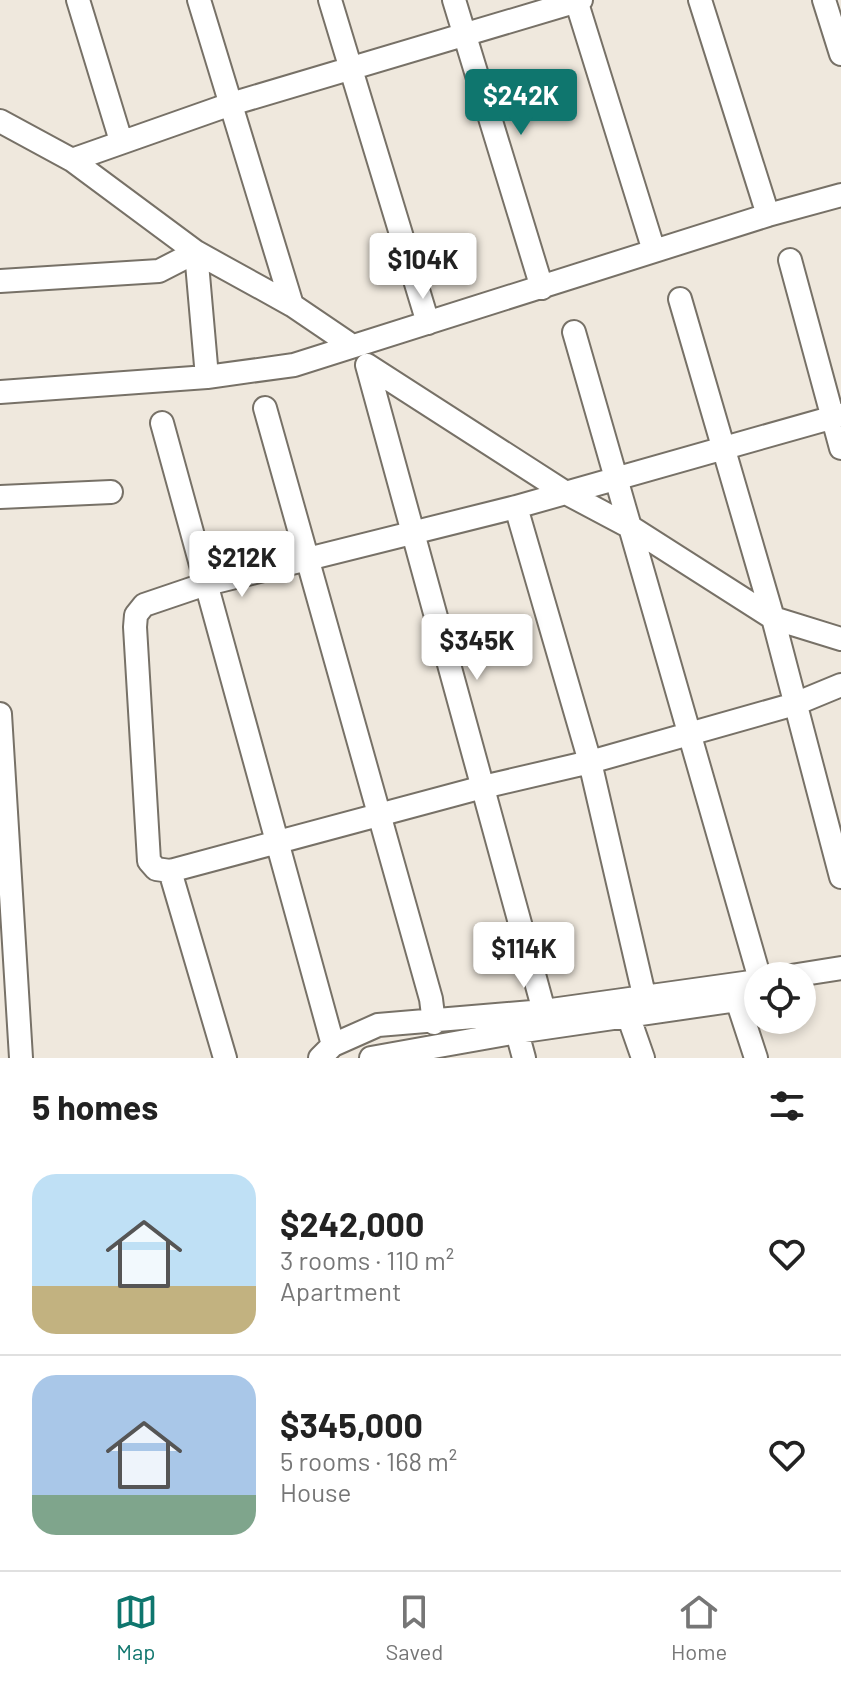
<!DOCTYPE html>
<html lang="en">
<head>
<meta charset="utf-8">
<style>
	:root { --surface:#fff; --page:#f2f2f2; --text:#222; --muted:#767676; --line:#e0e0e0; --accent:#0f766e }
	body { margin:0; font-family:Barlow,sans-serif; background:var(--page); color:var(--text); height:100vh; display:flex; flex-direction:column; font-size:30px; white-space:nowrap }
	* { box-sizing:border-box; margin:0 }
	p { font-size:26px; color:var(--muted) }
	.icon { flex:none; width:44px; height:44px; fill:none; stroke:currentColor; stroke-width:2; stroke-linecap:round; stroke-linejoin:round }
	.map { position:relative; height:1058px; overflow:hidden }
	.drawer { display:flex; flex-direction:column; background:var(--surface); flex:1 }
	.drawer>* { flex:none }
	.fabs { position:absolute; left:744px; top:962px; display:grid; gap:16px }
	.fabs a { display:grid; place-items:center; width:72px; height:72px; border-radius:50%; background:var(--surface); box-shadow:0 4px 12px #0003; font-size:40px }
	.price { position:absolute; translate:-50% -68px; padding:0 18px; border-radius:8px; background:#fff; color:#222; font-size:26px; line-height:52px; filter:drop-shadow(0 2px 4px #0008) }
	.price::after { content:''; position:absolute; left:50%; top:48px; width:24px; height:18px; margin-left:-12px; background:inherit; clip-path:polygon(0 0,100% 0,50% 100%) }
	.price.active { background:var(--accent); color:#fff }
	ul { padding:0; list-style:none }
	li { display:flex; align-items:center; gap:24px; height:200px; padding:0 32px }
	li+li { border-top:2px solid var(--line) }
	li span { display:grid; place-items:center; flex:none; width:224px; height:160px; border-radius:24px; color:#555 }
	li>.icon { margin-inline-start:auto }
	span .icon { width:96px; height:96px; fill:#fffc; stroke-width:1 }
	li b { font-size:34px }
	h2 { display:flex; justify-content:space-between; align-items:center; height:96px; padding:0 32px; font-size:34px }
	.tabs { display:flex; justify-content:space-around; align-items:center; height:112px; border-top:2px solid var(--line); background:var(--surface); font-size:22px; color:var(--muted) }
	.tabs a { display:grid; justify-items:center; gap:4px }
	.tabs .active { color:var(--accent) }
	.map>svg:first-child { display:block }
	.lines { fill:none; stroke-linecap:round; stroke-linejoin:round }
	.minor-casing { stroke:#777167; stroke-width:26 }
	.minor { stroke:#fff; stroke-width:22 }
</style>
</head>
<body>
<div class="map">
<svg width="841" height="1058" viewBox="0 0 841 1058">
	<rect width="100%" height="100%" fill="#efe8dd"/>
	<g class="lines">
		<g class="minor-casing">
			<path id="minor" d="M78,0L121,141
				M199,0L292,305
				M330,0L428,323
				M454,0L542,288
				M576,0L654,251
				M700,0L768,215
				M824,0L841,54
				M0,121L72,160L196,252L292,305L351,345
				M72,160L231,104L581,0
				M790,260L841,448
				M0,281L159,271L196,252L207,377
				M680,299L773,618L841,877
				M574,332L759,976
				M367,365L544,1011
				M367,365L566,493L632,528L773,618L841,639
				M0,392L207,377L294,365L768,215L841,195
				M265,408L431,999L434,1023
				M841,415L516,507L203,585L144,605L136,615L135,627L149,861L156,869L170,871L483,787L590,762L795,704L841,685
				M162,423L333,1045
				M0,497L111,492
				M516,507L590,762L645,999
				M0,714L21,1058
				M170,871L225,1058
				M791,976L841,968
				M737,1000L756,1058
				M629,1018L643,1058
				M517,1032L524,1058
				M320,1058L333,1045L378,1025L544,1011L758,981
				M371,1058L517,1032L758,997"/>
		</g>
		<use href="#minor" class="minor"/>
	</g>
</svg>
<div class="fabs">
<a><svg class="icon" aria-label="locate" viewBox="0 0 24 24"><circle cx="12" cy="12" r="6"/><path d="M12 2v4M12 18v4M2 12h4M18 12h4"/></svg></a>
</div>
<b class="price active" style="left:521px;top:137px">$242K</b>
<b class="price" style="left:423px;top:301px">$104K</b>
<b class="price" style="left:242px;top:599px">$212K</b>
<b class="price" style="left:477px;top:682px">$345K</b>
<b class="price" style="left:524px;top:990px">$114K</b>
</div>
<section class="drawer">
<h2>5 homes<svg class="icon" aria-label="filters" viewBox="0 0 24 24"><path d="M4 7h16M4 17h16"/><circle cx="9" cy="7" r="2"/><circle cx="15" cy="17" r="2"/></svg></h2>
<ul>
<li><span style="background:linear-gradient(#bfe0f5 70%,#c2b280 0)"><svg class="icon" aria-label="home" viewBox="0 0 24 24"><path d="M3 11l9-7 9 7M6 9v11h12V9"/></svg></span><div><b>$242,000</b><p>3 rooms · 110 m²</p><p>Apartment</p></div><svg class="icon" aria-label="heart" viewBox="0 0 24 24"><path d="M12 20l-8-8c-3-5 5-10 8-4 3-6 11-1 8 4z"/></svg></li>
<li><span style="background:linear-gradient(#a9c7e8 75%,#7fa58c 0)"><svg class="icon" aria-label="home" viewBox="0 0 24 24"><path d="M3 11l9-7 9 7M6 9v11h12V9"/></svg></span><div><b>$345,000</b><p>5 rooms · 168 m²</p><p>House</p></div><svg class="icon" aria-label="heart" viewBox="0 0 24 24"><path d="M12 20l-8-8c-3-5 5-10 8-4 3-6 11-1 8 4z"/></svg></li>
</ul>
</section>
<nav class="tabs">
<a class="active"><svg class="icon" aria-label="map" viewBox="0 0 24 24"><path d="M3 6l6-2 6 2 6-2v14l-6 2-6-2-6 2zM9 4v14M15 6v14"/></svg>Map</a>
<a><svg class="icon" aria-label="saved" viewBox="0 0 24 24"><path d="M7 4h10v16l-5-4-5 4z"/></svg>Saved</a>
<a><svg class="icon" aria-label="home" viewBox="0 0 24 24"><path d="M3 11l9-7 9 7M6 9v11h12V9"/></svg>Home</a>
</nav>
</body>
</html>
